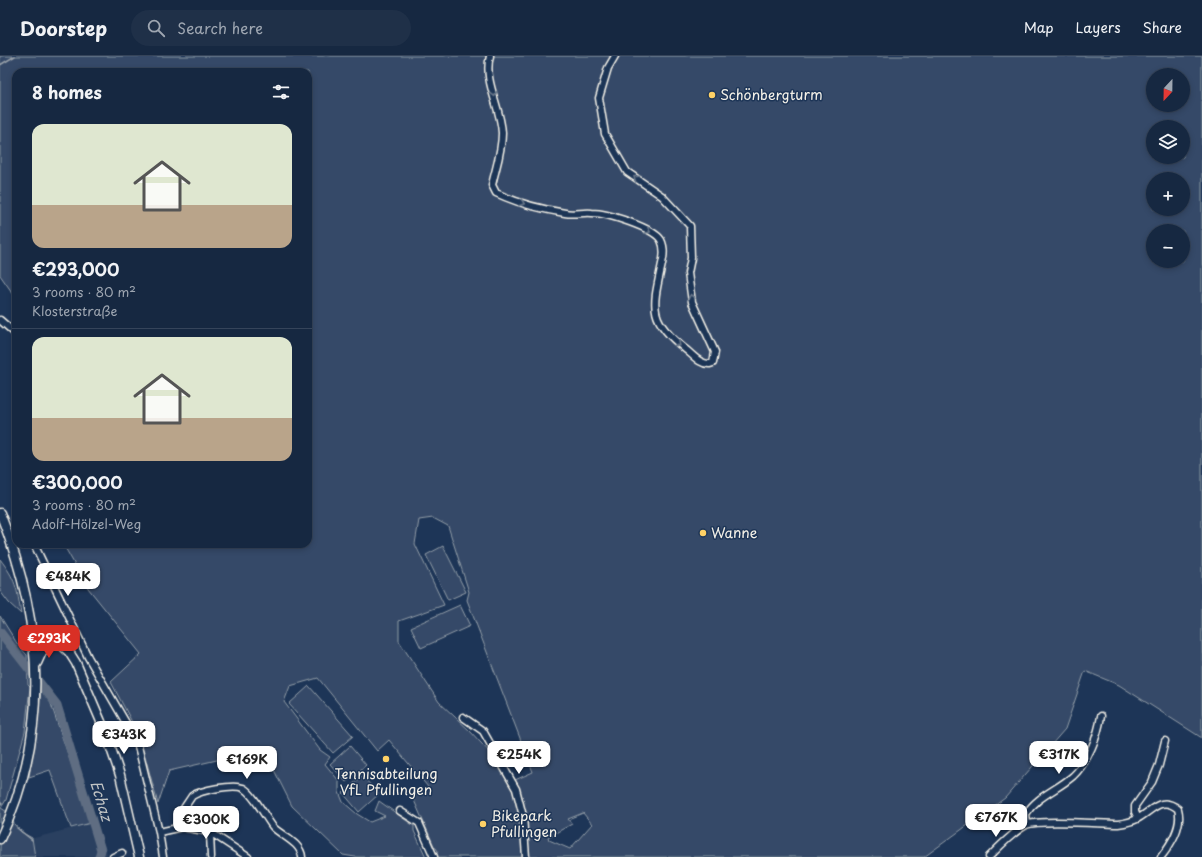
<!DOCTYPE html>
<html lang="en">
<head>
<meta charset="utf-8">
<style>
	:root { --surface:#162841; --page:#1f3048; --text:#f1f3f6; --muted:#9ea6b1; --line:#35445a; --accent:#d93025 }
	body { margin:0; font-family:"Playpen Sans",sans-serif; background:var(--page); color:var(--text); height:100vh; display:flex; flex-direction:column; font-size:15px; white-space:nowrap }
	* { box-sizing:border-box; margin:0 }
	p { font-size:13px; color:var(--muted) }
	.icon { flex:none; width:22px; height:22px; fill:none; stroke:currentColor; stroke-width:2; stroke-linecap:round; stroke-linejoin:round }
	.map { position:relative; flex:1; overflow:hidden }
	.drawer { position:absolute; left:12px; top:12px; width:300px; height:480px; display:flex; flex-direction:column; background:var(--surface); border-radius:12px; box-shadow:0 2px 6px #0003,0 0 0 1px var(--line) }
	.drawer>* { flex:none }
	.needle { width:26px; rotate:202deg }
	.fabs { position:absolute; left:1146px; top:12px; display:grid; gap:8px }
	.fabs a { display:grid; place-items:center; width:44px; height:44px; border-radius:50%; background:var(--surface); box-shadow:0 2px 6px #0003,0 0 0 1px var(--line); font-size:20px }
	.price { position:absolute; translate:-50% -34px; padding:0 9px; border-radius:8px; background:#fff; color:#222; font-size:13px; line-height:26px; filter:drop-shadow(0 1px 2px #0008) }
	.price::after { content:''; position:absolute; left:50%; top:24px; width:12px; height:9px; margin-left:-6px; background:inherit; clip-path:polygon(0 0,100% 0,50% 100%) }
	.price.on { background:var(--accent); color:#fff }
	ul { padding:0; list-style:none }
	li { display:grid; align-content:center; gap:8px; height:212px; padding:0 20px }
	li+li { border-top:1px solid var(--line) }
	li span { display:grid; place-items:center; height:124px; border-radius:12px; color:#555 }
	li>.icon { margin-inline-start:auto }
	span .icon { width:72px; height:72px; fill:#fffc; stroke-width:1 }
	li b { font-size:17px }
	h2 { display:flex; justify-content:space-between; align-items:center; height:48px; padding:0 20px; font-size:17px }
	header { display:flex; align-items:center; gap:24px; box-sizing:border-box; height:56px; padding:0 20px; background:var(--surface); border-bottom:1px solid var(--line) }
	header strong { font-size:19px }
	nav { display:flex; gap:22px; margin-inline-start:auto; font-size:14px }
	.search { width:280px; height:36px; background:var(--page); display:flex; align-items:center; gap:10px; box-sizing:border-box; padding:0 14px; border-radius:22px; color:var(--muted); font-size:15px }
	.map>svg:first-child { display:block }
	.built { fill:#2a4060 }
	.green { fill:#354a67; stroke:#949ea8; fill-rule:evenodd }
	.lines { fill:none; stroke-linecap:round; stroke-linejoin:round }
	.stream { stroke:#9aa2ab; stroke-width:1.5 }
	.river { stroke:#5e6d82; stroke-width:9 }
	.minor-casing { stroke:#f4f1e8; stroke-width:9 }
	.major-casing { stroke:#f4f1e8; stroke-width:11 }
	.minor { stroke:#1d3557; stroke-width:6 }
	.major { stroke:#1d3557; stroke-width:8 }
	.oneway { stroke:#68778a }
	.poi-dot { fill:#ffd166; stroke:#1d3557; stroke-width:1.5 }
	.labels { text-anchor:middle; stroke-width:3; stroke-linejoin:round; paint-order:stroke }
	.poi-label { font-size:14px; fill:#f4f1e8; stroke:#1d3557; text-anchor:start }
	.water-label { font-size:15px; font-style:italic; fill:#c0c3c4; stroke:#1d3557 }
</style>
</head>
<body>
<header>
<strong>Doorstep</strong>
<div class="search"><svg class="icon" aria-label="search" viewBox="0 0 24 24"><circle cx="10" cy="10" r="6"/><path d="M15 15l6 6"/></svg>Search here</div>
<nav><a>Map</a><a>Layers</a><a>Share</a></nav>
</header>
<div class="map">
<svg width="1202" height="801" viewBox="0 0 1202 801">
	<rect width="100%" height="100%" fill="#1d3557"/>
	<filter id="ink" filterUnits="userSpaceOnUse"><feTurbulence type="fractalNoise" baseFrequency=".025" numOctaves="2"/><feDisplacementMap in="SourceGraphic" scale="8" xChannelSelector="R" yChannelSelector="G"/><feConvolveMatrix kernelMatrix="1 2 1 2 8 2 1 2 1" color-interpolation-filters="sRGB"/></filter>
	<g filter="url(#ink)">
		<path class="built" d="M96,766L108,801H24L19,786Z"/>
		<path class="green" d="M0,0H1202V682L1119,629L1085,615L1065,673L1005,742L924,801H428L438,795L436,792H435L413,742L428,731L389,684L377,695L318,622L290,630L284,646L320,694L330,701L325,708L339,725V736L343,746L357,758L370,766L385,760L375,755L379,745L414,770V775L426,801H355L343,799L292,750L270,706L256,695L169,715L158,748L145,700L132,666L111,626L141,598L88,532L63,488H308V16H16V242L0,219ZM1153,19H1183V49H1153ZM1153,71H1183V101H1153ZM1153,123H1183V153H1153ZM1153,175H1183V205H1153ZM433,462L448,470L469,536L467,544L533,716L515,724L470,675L439,646L399,585V565L444,549L415,488L419,464ZM583,757L592,768L570,793L549,784L548,781L572,768L568,763Z
			M443,490L466,536L448,544L426,499Z
			M0,503C16,524 17,532 21,558L9,547L0,535Z
			M460,549L470,570L421,592L411,571Z
			M0,560L18,589L27,599L28,629L30,631L25,676L6,744L1,752L12,759L14,768L21,776L32,782L35,801H0Z
			M309,630L353,680L333,697L289,648Z
			M41,634L50,645L91,767L71,772L50,714L29,721L38,663Z
			M350,690L366,709L346,726L330,708Z
			M362,720L379,738L359,756L343,737Z"/>
		<g class="lines">
			<path class="stream" d="M0,9L15,0
				M0,746L2,748
				M17,772L32,784"/>
			<path class="river" d="M0,576L57,649L101,794L99,801"/>
			<g class="minor-casing">
				<path id="minor" d="M490,0C483,25 501,51 502,77C502,95 496,111 492,129L496,137C517,147 541,153 565,157C574,159 583,156 592,157C607,157 654,172 661,184C665,192 664,200 662,208C653,250 647,263 685,293C692,298 700,309 710,308L713,307L715,296L692,246L688,217L691,202L690,170L662,140L627,116L605,78L599,42L608,12L615,0
					M0,264L16,278
					M34,488L88,601L137,686L159,776L163,801
					M463,661L483,675L516,733L523,760L526,801
					M400,755L419,767L434,801
					M1138,762L1135,756V750L1152,726L1159,709L1165,685
					M1027,768L1026,758C1037,740 1057,734 1073,720C1088,706 1098,680 1101,660
					M182,771L184,752L192,740C201,734 233,728 243,732C254,738 265,761 273,771C282,780 301,787 302,801
					M159,776L182,771L210,776L248,801
					M210,776L211,801
					M113,801L122,797
					M989,801C1000,790 1012,777 1026,769C1039,763 1101,768 1118,768C1125,767 1131,766 1137,763C1152,755 1161,739 1178,753C1183,770 1171,788 1161,801"/>
			</g>
			<g class="major-casing">
				<path id="major" d="M0,457C43,565 51,676 0,783
					M33,579L47,580L56,584L69,596L76,607L105,675L120,719L139,801
					M34,587L61,589
					M37,607L42,596L49,587"/>
			</g>
			<use href="#minor" class="minor"/>
			<use href="#major" class="major"/>
		</g>
		<defs><path id="oneway-chevron" d="M-2-3.5L2.5 0L-2 3.5" fill="none" stroke-width="1.6" stroke-linecap="round" stroke-linejoin="round"/></defs>
		<g class="oneway">
			<use href="#oneway-chevron" transform="translate(494 38) rotate(76)"/>
			<use href="#oneway-chevron" transform="translate(636 122) rotate(-146)"/>
			<use href="#oneway-chevron" transform="translate(522 147) rotate(19)"/>
			<use href="#oneway-chevron" transform="translate(648 175) rotate(25)"/>
			<use href="#oneway-chevron" transform="translate(691 241) rotate(-100)"/>
			<use href="#oneway-chevron" transform="translate(678 288) rotate(40)"/>
		</g>
	</g>
	<g class="poi-dot">
		<circle cx="712" cy="39" r="4"/>
		<circle cx="703" cy="477" r="4"/>
		<circle cx="386" cy="703" r="4"/>
		<circle cx="483" cy="768" r="4"/>
	</g>
	<g class="labels">
		<g class="poi-label">
			<text x="720" y="44">Schönbergturm</text>
			<text x="711" y="482">Wanne</text>
			<text x="386" y="723" text-anchor="middle">Tennisabteilung<tspan x="386" dy="16">VfL Pfullingen</tspan></text>
			<text x="491" y="765">Bikepark<tspan x="491" dy="16">Pfullingen</tspan></text>
		</g>
		<g class="water-label">
			<text transform="translate(101 745) rotate(73)" y="5">Echaz</text>
		</g>
	</g>
</svg>
<div class="fabs">
<a><svg class="needle" viewBox="-14 -14 28 28"><path d="M0-13l5 13h-10z" fill="#e53935"/><path d="M0 13l5-13h-10z" fill="#9ea6b1"/></svg></a>
<a><svg class="icon" aria-label="layers" viewBox="0 0 24 24"><path d="M12 4l9 5-9 5-9-5zM3 14l9 5 9-5"/></svg></a>
<a>+</a>
<a>−</a>
</div>
<b class="price" style="left:68px;top:541px">€484K</b>
<b class="price on" style="left:49px;top:603px">€293K</b>
<b class="price" style="left:124px;top:699px">€343K</b>
<b class="price" style="left:519px;top:719px">€254K</b>
<b class="price" style="left:1059px;top:719px">€317K</b>
<b class="price" style="left:247px;top:724px">€169K</b>
<b class="price" style="left:996px;top:782px">€767K</b>
<b class="price" style="left:206px;top:784px">€300K</b>
<section class="drawer">
<h2>8 homes<svg class="icon" aria-label="filters" viewBox="0 0 24 24"><path d="M4 7h16M4 17h16"/><circle cx="9" cy="7" r="2"/><circle cx="15" cy="17" r="2"/></svg></h2>
<ul>
<li><span style="background:linear-gradient(#dfe7d0 65%,#b9a48a 0)"><svg class="icon" aria-label="home" viewBox="0 0 24 24"><path d="M3 11l9-7 9 7M6 9v11h12V9"/></svg></span><div><b>€293,000</b><p>3 rooms · 80 m²</p><p>Klosterstraße</p></div></li>
<li><span style="background:linear-gradient(#dfe7d0 65%,#b9a48a 0)"><svg class="icon" aria-label="home" viewBox="0 0 24 24"><path d="M3 11l9-7 9 7M6 9v11h12V9"/></svg></span><div><b>€300,000</b><p>3 rooms · 80 m²</p><p>Adolf-Hölzel-Weg</p></div></li>
</ul>
</section>
</div>
</body>
</html>
